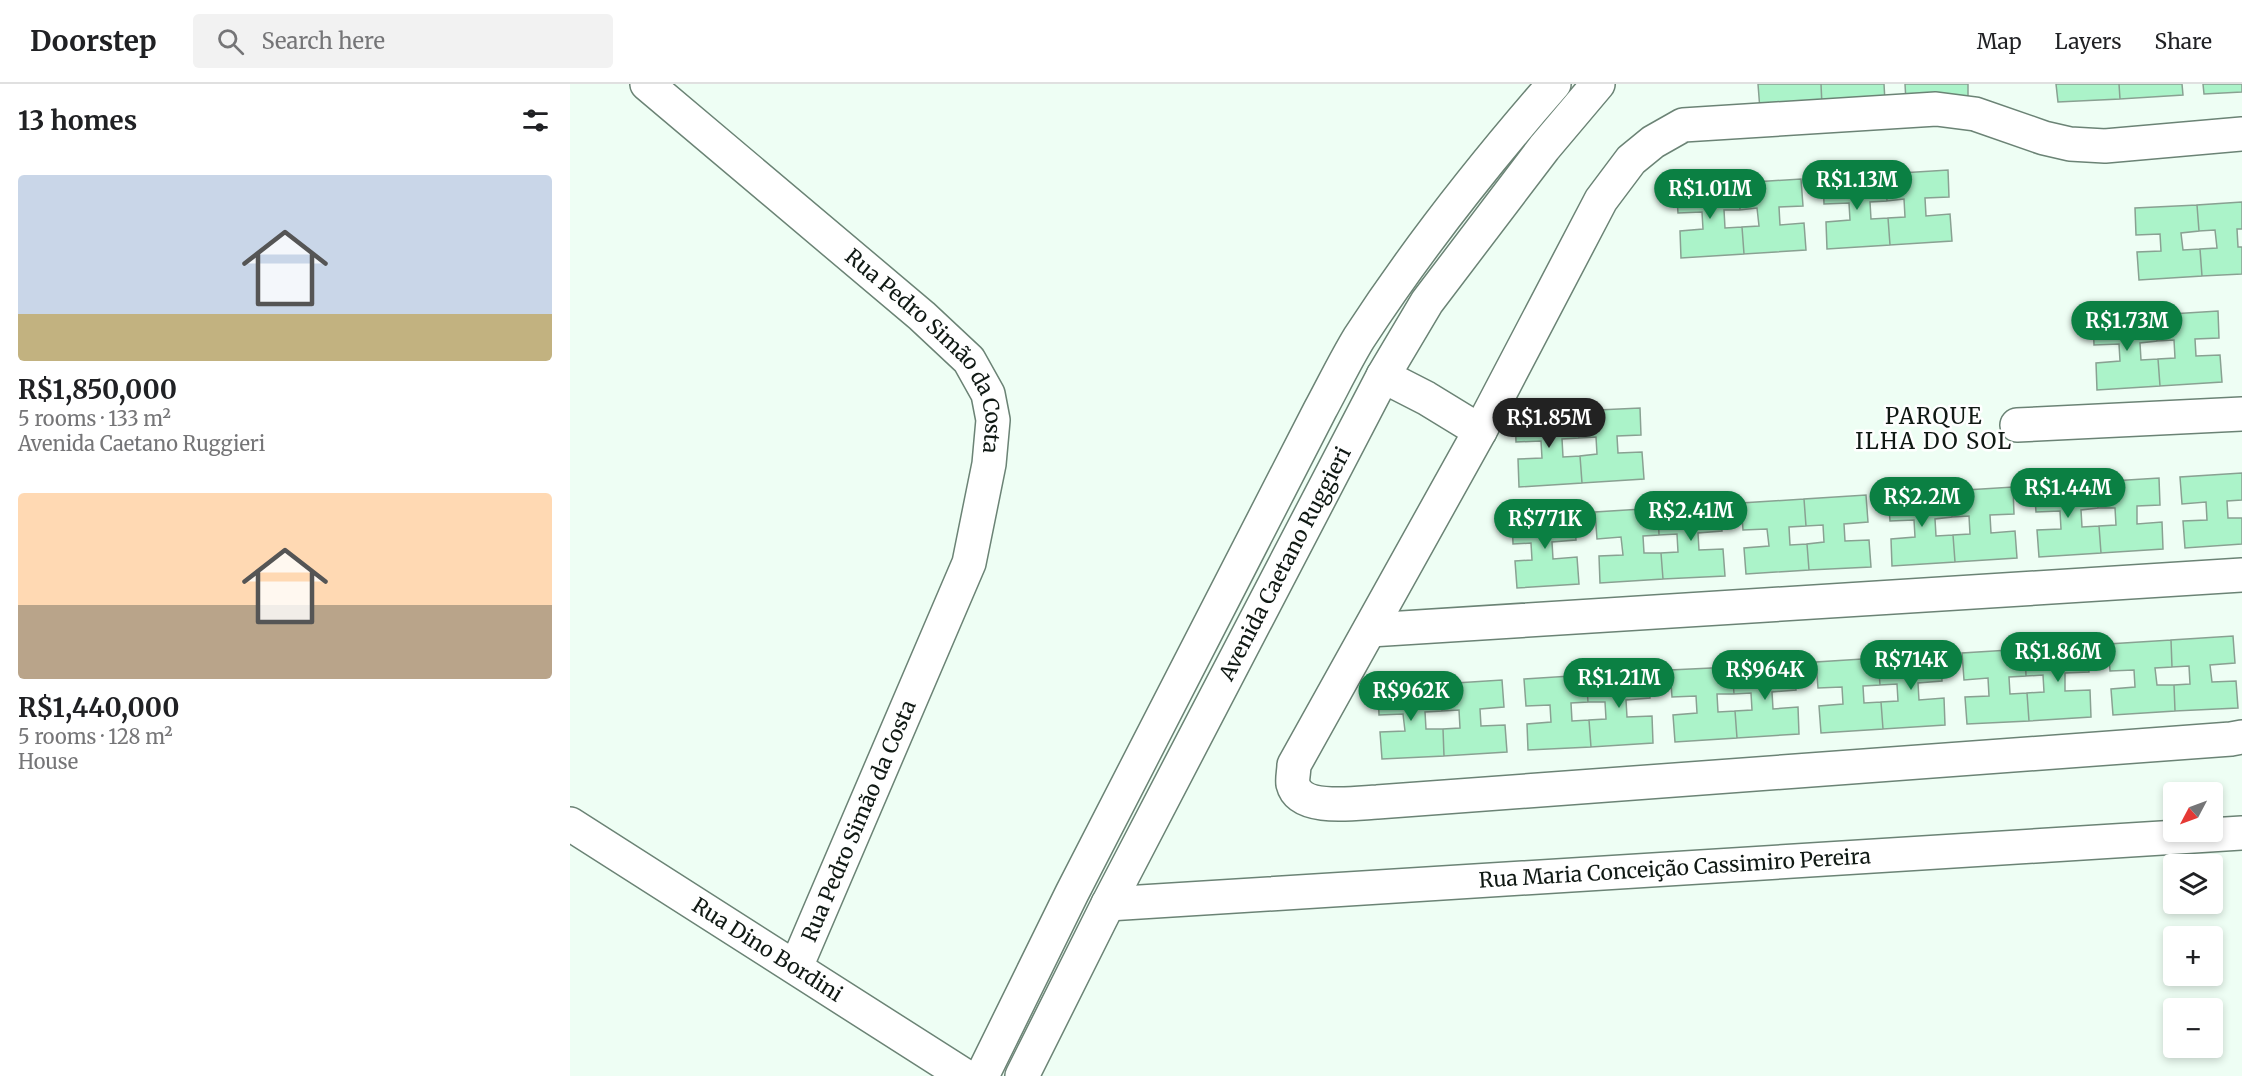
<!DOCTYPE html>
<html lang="en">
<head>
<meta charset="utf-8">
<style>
	:root { --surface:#fff; --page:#f2f2f2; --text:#202124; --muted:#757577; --line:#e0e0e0; --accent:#0b8043 }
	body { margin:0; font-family:Merriweather,serif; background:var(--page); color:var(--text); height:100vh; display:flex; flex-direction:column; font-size:22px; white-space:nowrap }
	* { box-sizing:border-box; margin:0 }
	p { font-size:20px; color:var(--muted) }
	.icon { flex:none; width:33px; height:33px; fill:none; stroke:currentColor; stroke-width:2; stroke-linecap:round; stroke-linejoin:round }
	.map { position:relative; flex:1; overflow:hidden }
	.side { display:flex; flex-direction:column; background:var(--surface); width:570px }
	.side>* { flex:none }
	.needle { width:39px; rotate:229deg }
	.fabs { position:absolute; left:1593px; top:698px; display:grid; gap:12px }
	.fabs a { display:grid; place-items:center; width:60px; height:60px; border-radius:6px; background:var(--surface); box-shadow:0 3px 9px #0003; font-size:30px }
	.price { position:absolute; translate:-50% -51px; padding:0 14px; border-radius:21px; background:var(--accent); color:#fff; font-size:20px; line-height:39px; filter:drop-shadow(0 2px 3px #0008) }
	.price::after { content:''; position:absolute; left:50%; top:36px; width:18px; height:14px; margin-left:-9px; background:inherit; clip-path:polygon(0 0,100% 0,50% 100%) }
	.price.on { background:#222; color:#fff }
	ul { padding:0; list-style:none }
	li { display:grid; align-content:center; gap:12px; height:318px; padding:0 18px }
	li span { display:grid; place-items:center; height:186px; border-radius:6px; color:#555 }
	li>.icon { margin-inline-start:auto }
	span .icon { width:108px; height:108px; fill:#fffc; stroke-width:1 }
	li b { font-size:26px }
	h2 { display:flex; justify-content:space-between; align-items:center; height:72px; padding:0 18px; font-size:26px }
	header { display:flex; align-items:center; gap:36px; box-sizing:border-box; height:84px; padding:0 30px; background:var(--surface); border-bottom:2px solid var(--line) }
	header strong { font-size:28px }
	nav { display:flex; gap:33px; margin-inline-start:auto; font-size:21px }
	.search { width:420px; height:54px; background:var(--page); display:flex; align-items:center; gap:15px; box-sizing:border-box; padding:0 21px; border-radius:6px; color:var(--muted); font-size:22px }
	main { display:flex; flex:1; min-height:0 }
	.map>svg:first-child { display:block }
	.building { fill:#abf3c9; stroke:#89a192; stroke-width:1.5 }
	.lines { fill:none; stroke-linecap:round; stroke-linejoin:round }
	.minor-casing { stroke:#6b8375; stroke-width:36 }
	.major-casing { stroke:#6b8375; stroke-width:36 }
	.minor { stroke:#fff; stroke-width:33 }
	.major { stroke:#fff; stroke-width:33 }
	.labels { text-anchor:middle; stroke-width:5; stroke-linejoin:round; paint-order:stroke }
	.street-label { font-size:21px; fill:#101914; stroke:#fff }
	.neighbourhood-label { font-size:22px; letter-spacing:1.5px; fill:#101914; stroke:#fff }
</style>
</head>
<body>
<header>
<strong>Doorstep</strong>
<div class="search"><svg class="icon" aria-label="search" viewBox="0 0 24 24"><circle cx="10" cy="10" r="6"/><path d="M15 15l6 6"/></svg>Search here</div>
<nav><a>Map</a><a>Layers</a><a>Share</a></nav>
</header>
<main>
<section class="side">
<h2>13 homes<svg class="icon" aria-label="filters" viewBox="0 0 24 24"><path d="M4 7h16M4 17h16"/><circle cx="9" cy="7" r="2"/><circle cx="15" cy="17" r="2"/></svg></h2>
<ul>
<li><span style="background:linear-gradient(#c9d6e8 75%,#c2b280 0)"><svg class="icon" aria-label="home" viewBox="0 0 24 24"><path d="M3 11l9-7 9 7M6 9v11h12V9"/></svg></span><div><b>R$1,850,000</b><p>5 rooms · 133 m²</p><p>Avenida Caetano Ruggieri</p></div></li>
<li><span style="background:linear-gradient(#ffd9b3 60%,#b9a48a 0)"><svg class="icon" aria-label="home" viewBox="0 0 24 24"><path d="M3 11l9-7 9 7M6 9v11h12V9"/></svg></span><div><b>R$1,440,000</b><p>5 rooms · 128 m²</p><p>House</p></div></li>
</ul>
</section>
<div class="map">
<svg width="1672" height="992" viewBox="0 0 1672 992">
	<rect width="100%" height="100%" fill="#eefef4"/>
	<path class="building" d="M1188,0H1251L1252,22L1190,26Z
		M1251,0H1314L1315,18L1252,22Z
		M1335,0H1398V13L1336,17Z
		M1486,0H1549L1550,15L1488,18Z
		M1549,0H1612L1613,11L1550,15Z
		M1633,0H1672V8L1634,10Z
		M1378,86L1379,113L1355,114L1356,132L1380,130L1382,157L1320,161L1318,134L1335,133L1334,115L1317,117L1315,90Z
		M1315,90L1317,117L1300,118L1301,135L1318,134L1320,161L1257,165L1256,138L1280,136L1279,119L1254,120L1253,93Z
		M1231,95L1233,122L1209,123L1210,141L1234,139L1236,166L1174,170L1172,143L1189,142L1187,124L1170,126L1169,99Z
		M1169,99L1170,126H1154L1155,144L1172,143L1174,170L1111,174L1110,147L1133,145L1132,128L1108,129L1106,102Z
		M1672,118V145H1667L1668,163H1672V190L1632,192L1630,165L1647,164L1645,146L1629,147L1627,121Z
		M1627,121L1629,147L1611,149L1613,166L1630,165L1632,192L1569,196L1567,168L1591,167L1590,150L1566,151L1565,124Z
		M1648,227L1649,254L1625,255L1626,272L1650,271L1652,298L1590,302L1588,275L1605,274L1604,256L1587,257L1585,231Z
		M1585,231L1587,257L1570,259L1571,276L1588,275L1590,302L1527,306L1526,279L1550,277L1549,260L1524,261L1523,234Z
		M1070,324L1071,351L1047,352L1048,369L1072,368L1074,395L1012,399L1010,372L1027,370L1026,353L1009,354L1007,327Z
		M1007,327L1009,354L992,355L993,373L1010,372L1012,399L949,403L948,375L972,374L971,357L946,358L945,331Z
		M1672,389V416L1657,417L1658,434H1672V460L1615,464L1613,437L1637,436L1636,418L1612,420L1610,393Z
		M1589,394L1590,421L1567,422V440L1592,438L1593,465L1531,469L1529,442L1546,441L1545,424H1528L1526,398Z
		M1526,398L1528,424L1511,426L1512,443L1529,442L1531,469L1469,473L1467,446L1491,445L1490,427L1466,428L1464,401Z
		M1443,403L1444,430L1420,431L1421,449L1445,447L1447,474L1385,478L1383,451L1400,450L1399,432L1382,433L1380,407Z
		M1380,407L1382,433L1365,435L1366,452L1383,451L1385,478L1322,482L1321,455L1345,453L1344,436L1320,437L1318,410Z
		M1296,411L1298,438L1274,440L1275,457L1299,456L1301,483L1239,486L1237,460L1254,458L1253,441L1236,442L1234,415Z
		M1234,415L1236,442L1219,443L1220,461L1237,460L1239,486L1176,490L1174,464L1199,462L1197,445L1173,446L1171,419Z
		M1150,420L1152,447L1128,449L1129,466L1153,465L1155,492L1093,495L1091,469L1108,468L1107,450L1089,451L1088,424Z
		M1088,424L1089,451L1073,452L1074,469H1091L1093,495L1030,499L1029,472L1053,471L1051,453L1027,455L1025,428Z
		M1004,429L1006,456L982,458L983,475L1007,473L1009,500L947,504L945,477L962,476L961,459L943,460L942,433Z
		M1663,552L1665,579L1640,581L1642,598L1666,597L1668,624L1605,627L1604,601L1620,600L1619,582L1602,583L1601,556Z
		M1601,556L1602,583L1585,584L1587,601H1604L1605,627L1543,631L1541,605L1565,603L1564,586L1540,587L1538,560Z
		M1517,561L1519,588L1495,589V607L1520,606L1521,633L1459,637L1457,609L1474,608L1473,591L1456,592L1455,565Z
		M1455,565L1456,592L1439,593L1440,610L1457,609L1459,637L1397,640L1395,613L1419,612L1418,594L1394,596L1392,569Z
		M1371,570L1372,597L1348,599L1349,616L1374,614L1375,641L1313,645L1311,618L1328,617L1327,600L1310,601L1308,574Z
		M1308,574L1310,601L1293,602L1294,619L1311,618L1313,645L1251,649L1249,622L1273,620L1272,603L1248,604L1246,578Z
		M1224,579L1226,606L1202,608L1203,625L1228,623L1229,650L1167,654L1165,627L1182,626L1181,609L1164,610L1162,583Z
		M1162,583L1164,610H1147L1148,628L1165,627L1167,654L1105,658L1103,631L1127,629L1126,612L1102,613L1100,586Z
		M1079,587L1080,614L1056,616L1057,633L1082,632L1083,659L1021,663L1019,636L1036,635L1035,618H1018L1016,591Z
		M1016,591L1018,618L1001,619L1002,637L1019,636L1021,663L958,666L957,640L981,638L980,621L956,622L954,595Z
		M932,596L934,623L910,625L911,642L935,641L937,668L874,672L873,645L890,644L889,626L872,627L870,600Z
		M870,600L872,627L855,628L856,645H873L874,672L812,675L810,648L835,647L833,630L809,631L808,604Z"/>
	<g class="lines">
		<g class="minor-casing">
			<g id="minor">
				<path id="s1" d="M77,0L352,232L399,276L418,310L423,336L419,380L399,479L226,883"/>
				<path d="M1672,50L1535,62L1500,60L1474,54L1405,30L1366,25L1113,41L1083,58L1061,76L1031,116L910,347L724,681C724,687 722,695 723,700C730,728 786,719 807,718L1661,655L1672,653"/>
				<path d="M813,292L856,314L910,347"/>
				<path d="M1447,341L1672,330"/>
				<path d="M800,546L1672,491"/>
				<path id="s2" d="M0,740L395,992"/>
				<path id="s3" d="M538,820L1672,749"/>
			</g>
		</g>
		<g class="major-casing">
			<g id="major">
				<path d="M412,992L502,809L750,326C763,302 775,277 789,254C847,165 914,80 984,0"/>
				<path id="s4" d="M452,992L538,820L813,292L857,218L974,64L1028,0"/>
			</g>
		</g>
		<use href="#minor" class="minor"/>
		<use href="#major" class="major"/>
	</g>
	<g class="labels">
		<g class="street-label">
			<text dy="7" stroke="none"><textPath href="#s1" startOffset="393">Rua Pedro Simão da Costa</textPath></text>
			<text dy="7" stroke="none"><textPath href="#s4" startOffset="576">Avenida Caetano Ruggieri</textPath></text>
			<text transform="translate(289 737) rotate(-67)" y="7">Rua Pedro Simão da Costa</text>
			<text dy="7" stroke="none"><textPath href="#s3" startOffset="568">Rua Maria Conceição Cassimiro Pereira</textPath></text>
			<text dy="7" stroke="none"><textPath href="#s2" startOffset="234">Rua Dino Bordini</textPath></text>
		</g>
		<g class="neighbourhood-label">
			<text x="1364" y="340">PARQUE<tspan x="1364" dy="25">ILHA DO SOL</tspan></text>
		</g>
	</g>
</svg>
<div class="fabs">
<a><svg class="needle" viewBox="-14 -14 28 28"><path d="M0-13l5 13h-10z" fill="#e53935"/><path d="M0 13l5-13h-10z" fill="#757577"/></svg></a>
<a><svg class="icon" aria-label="layers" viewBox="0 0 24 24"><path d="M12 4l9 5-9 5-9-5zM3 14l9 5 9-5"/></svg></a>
<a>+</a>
<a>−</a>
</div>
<b class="price" style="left:1287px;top:127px">R$1.13M</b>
<b class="price" style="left:1140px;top:136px">R$1.01M</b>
<b class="price" style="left:1557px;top:268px">R$1.73M</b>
<b class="price on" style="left:979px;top:365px">R$1.85M</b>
<b class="price" style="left:1498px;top:435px">R$1.44M</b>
<b class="price" style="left:1352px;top:444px">R$2.2M</b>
<b class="price" style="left:1121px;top:458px">R$2.41M</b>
<b class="price" style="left:975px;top:466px">R$771K</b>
<b class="price" style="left:1488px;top:599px">R$1.86M</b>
<b class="price" style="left:1341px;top:607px">R$714K</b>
<b class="price" style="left:1195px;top:617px">R$964K</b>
<b class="price" style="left:1049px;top:625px">R$1.21M</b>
<b class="price" style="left:841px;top:638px">R$962K</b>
</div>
</main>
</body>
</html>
